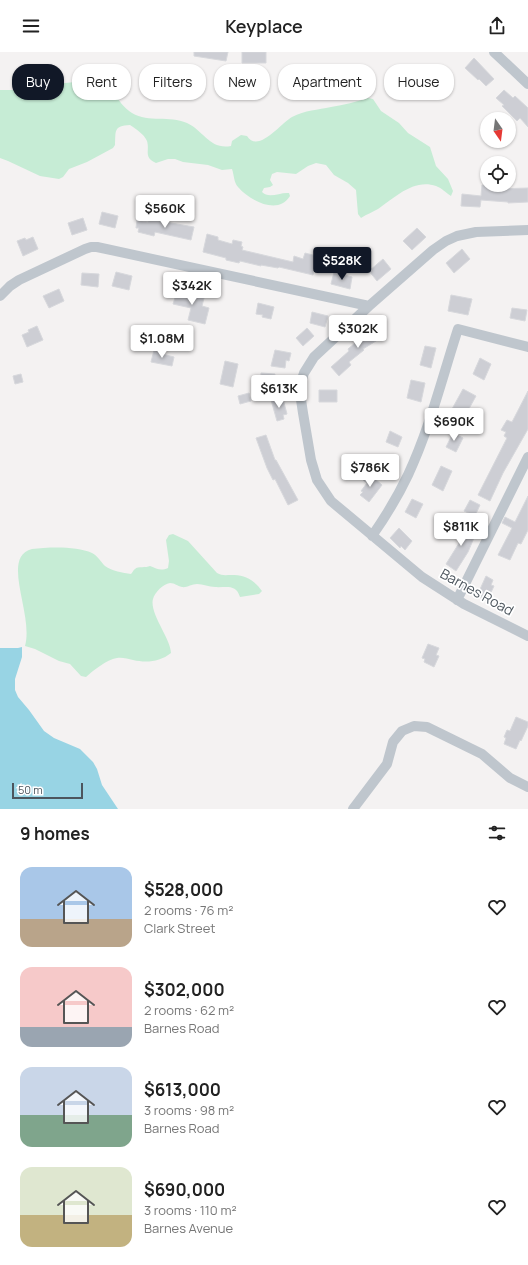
<!DOCTYPE html>
<html lang="en">
<head>
<meta charset="utf-8">
<style>
	:root { --surface:#fff; --page:#f6f6f6; --text:#222; --muted:#767676; --accent:#111827 }
	body { margin:0; font-family:Manrope,sans-serif; background:var(--page); color:var(--text); height:100vh; display:flex; flex-direction:column; font-size:15px; white-space:nowrap }
	* { box-sizing:border-box; margin:0 }
	p { font-size:13px; color:var(--muted) }
	.icon { flex:none; width:22px; height:22px; fill:none; stroke:currentColor; stroke-width:2; stroke-linecap:round; stroke-linejoin:round }
	.map { position:relative; height:757px; overflow:hidden }
	.details { display:flex; flex-direction:column; background:var(--surface); flex:1 }
	.details>* { flex:none }
	.banner { position:absolute; left:12px; top:12px; width:504px; height:36px; display:flex; gap:8px }
	.needle { width:26px; rotate:166deg }
	.buttons { position:absolute; left:480px; top:60px; display:grid; gap:8px }
	.buttons a { display:grid; place-items:center; width:36px; height:36px; border-radius:50%; background:var(--surface); box-shadow:0 1px 3px #0004; font-size:20px }
	.scale { position:absolute; left:12px; bottom:10px; width:71px; box-sizing:border-box; padding-left:4px; border:2px solid #4c555d; border-top:0; font-size:11px; line-height:14px; white-space:nowrap; color:#4c555d; -webkit-text-stroke:3px #fff; paint-order:stroke }
	.price { position:absolute; translate:-50% -34px; padding:0 9px; border-radius:4px; background:#fff; color:#222; font-size:13px; line-height:26px; filter:drop-shadow(0 1px 2px #0008) }
	.price::after { content:''; position:absolute; left:50%; top:24px; width:12px; height:9px; margin-left:-6px; background:inherit; clip-path:polygon(0 0,100% 0,50% 100%) }
	.price.selected { background:var(--accent); color:#fff }
	ul { padding:0; list-style:none }
	li { display:flex; align-items:center; gap:12px; height:100px; padding:0 20px }
	li span { display:grid; place-items:center; flex:none; width:112px; height:80px; border-radius:12px; color:#555 }
	li>.icon { margin-inline-start:auto }
	span .icon { width:48px; height:48px; fill:#fffc; stroke-width:1 }
	li b { font-size:17px }
	h2 { display:flex; justify-content:space-between; align-items:center; height:48px; padding:0 20px; font-size:17px }
	.chip { padding:0 14px; border-radius:16px; background:var(--surface); box-shadow:0 1px 3px #0004; font-size:14px; line-height:36px }
	.chip.selected { background:var(--accent); color:#fff }
	header { display:flex; justify-content:space-between; align-items:center; height:52px; padding:0 20px; background:var(--surface); font-size:18px; font-weight:600 }
	.map>svg:first-child { display:block }
	.green { fill:#c6ecd5 }
	.water { fill:#98d4e4 }
	.building { fill:#cdced4; stroke:#d7d8dc }
	.lines { fill:none; stroke-linecap:round; stroke-linejoin:round }
	.minor { stroke:#bfc6cd; stroke-width:10 }
	.labels { text-anchor:middle; stroke-width:3.5; stroke-linejoin:round; paint-order:stroke }
	.street-label { font-size:14px; fill:#4c555d; stroke:#fff }
</style>
</head>
<body>
<header><svg class="icon" aria-label="menu" viewBox="0 0 24 24"><path d="M4 6h16M4 12h16M4 18h16"/></svg>Keyplace<svg class="icon" aria-label="share" viewBox="0 0 24 24"><path d="M12 15V3M7 8l5-5 5 5M5 13v7h14v-7"/></svg></header>
<div class="map">
<svg width="528" height="757" viewBox="0 0 528 757">
	<rect width="100%" height="100%" fill="#f4f2f2"/>
	<path class="green" d="M107,27C112,31 112,34 114,40C118,48 124,56 132,61C149,71 169,63 187,71C204,79 210,98 231,94L232,89L241,83L247,84C258,102 281,71 292,65C305,58 318,58 331,55C344,53 356,50 368,46L373,47L381,59L399,71L408,81L430,95L436,114L448,127L453,139L451,144C446,141 442,136 436,134C414,126 394,146 378,157C373,160 367,162 361,166L358,162L356,138L348,131L334,123L326,113L316,111L308,114L296,122L277,120L272,122L270,128L273,133L270,135L264,136L262,140C269,147 280,140 289,141L290,144C278,164 249,148 238,135C234,131 234,123 232,117L222,118L208,113L183,110L175,107H168L156,111C143,105 150,99 147,89C144,82 136,77 130,73C113,74 116,79 115,93L113,96L87,110L69,117L63,125L59,127L40,124L8,109L0,106V38H12L23,35Z
		M173,482L188,489L217,521C222,524 226,523 232,523C245,522 255,529 262,539L259,542L240,545C236,531 225,536 215,535C209,535 203,532 197,532C192,532 186,536 182,535C177,534 175,531 170,531C163,532 155,540 153,547C149,561 171,587 171,601C160,610 146,611 133,608C128,607 122,605 117,606C106,608 94,618 86,625L81,624L70,612L59,609L35,597L25,594C34,562 0,505 32,497C49,495 77,494 92,501C98,504 101,510 105,514C112,519 123,521 131,522C133,520 133,518 135,517C138,514 146,516 150,514C157,517 161,519 168,516L169,509L166,488L169,483Z"/>
	<path class="water" d="M22,595V605L15,627V638L18,645L29,658L44,679L54,686L80,697L93,710L97,717L102,733L118,757H0V596H18Z"/>
	<path class="building" d="M194,0H228L226,9L194,4Z
		M242,0H266V11H242Z
		M474,6L494,27L486,34L479,27L478,28L465,16Z
		M504,38L513,46L515,44L528,56V75L520,66L517,69L502,54L504,53L496,46Z
		M482,133L495,134V137L528,136V150L508,151V150L481,148L480,155L461,154L462,142L481,144Z
		M102,160L118,164L115,176L99,172Z
		M83,166L87,178L72,183L68,171Z
		M148,167L194,175L191,188L155,180L154,184L138,180L139,176H136L137,168L148,170Z
		M417,176L426,185L412,198L403,189Z
		M207,182L218,185V188L232,192L233,188L242,190L241,194L243,195L242,198L293,210L294,204L303,207L305,201L317,204L313,223L279,215L278,216L261,213V214L240,209L239,211L226,208V206L203,200Z
		M33,185L38,197L23,204L17,189L25,186L26,188Z
		M462,197L470,207L454,221L446,211Z
		M383,207L391,217L377,229L369,219Z
		M116,220L132,224L129,238L112,234Z
		M334,220L352,225L350,237L331,232Z
		M82,221L99,222L98,235L81,233Z
		M178,236L189,239L188,243L204,246L202,254L209,256L205,272L188,268L191,256L173,252Z
		M59,237L64,249L49,256L43,244Z
		M451,243L472,247L468,263L448,259Z
		M258,251L274,255L271,267L262,265L263,263L256,262Z
		M512,256L527,258L525,269L510,266Z
		M312,260L328,264L325,275L310,271Z
		M377,273L384,284L363,297L364,298L349,310L351,313L339,324L331,315L349,299L348,297L362,285L361,283Z
		M37,274L43,288L27,295L22,283L29,280L28,278Z
		M307,276L314,284L303,294L296,286Z
		M425,294L436,296L431,316L420,313Z
		M154,298L163,300L162,302L174,305L172,314L151,310Z
		M275,298L291,301L289,309L286,308L285,316L271,314Z
		M480,306L491,312L484,328L473,322Z
		M225,309L238,312L233,335L220,332Z
		M261,321L275,322L273,341L260,340Z
		M21,322L23,330L15,332L13,324Z
		M411,328L425,331L421,350L407,346Z
		M463,337L476,344L465,364L452,357Z
		M319,338H337V350H319Z
		M528,339V377L503,421L490,449L478,443L507,386L504,384L506,380L501,378L507,368L512,370Z
		M249,341L251,349L240,352L238,344Z
		M278,346L279,349L283,347L287,362L283,363L284,367L277,369L271,348Z
		M390,379L402,385L398,395L386,390Z
		M453,381L463,386L456,400L446,395Z
		M266,383L275,408H276L298,448L288,453L275,427L273,428L267,416L256,386Z
		M441,414L452,419L443,439L432,433Z
		M368,421L382,433L369,450L360,443L363,440L361,439L367,431L363,428Z
		M528,444V478L521,492L518,491L510,508L498,503L512,476L502,471L505,465L515,470Z
		M412,447L423,452L416,466L405,460Z
		M470,448L480,453L475,464L464,459Z
		M460,473L476,481L468,500L456,519L446,512L461,488L455,485Z
		M399,476L412,489L405,498L401,494L400,496L390,486Z
		M486,524L493,528L491,533L494,534L487,549L477,544Z
		M428,592L439,596L436,603L439,604L434,615L424,610L425,607L422,606Z
		M516,665L528,670V674L521,689L520,688L516,697L504,692L506,686L504,685L507,678L510,679Z"/>
	<g class="lines">
		<path class="minor" d="M494,0L528,32
			M0,244L10,234L19,228L85,197L91,195H97L369,254L433,198L446,189L457,184L476,180L528,178
			M369,254L314,305L304,321L301,330L300,341L303,361L311,408L317,428L331,449L422,525L464,552L528,584
			M372,484C386,464 398,444 408,423C430,376 442,326 458,277L528,295
			M457,548L528,405
			M353,757L387,712L393,690L402,679L414,674L427,675L482,702L510,726L528,735"/>
	</g>
	<g class="labels">
		<g class="street-label">
			<text transform="translate(477 540) rotate(29)" y="5">Barnes Road</text>
		</g>
	</g>
</svg>
<div class="buttons">
<a><svg class="needle" viewBox="-14 -14 28 28"><path d="M0-13l5 13h-10z" fill="#e53935"/><path d="M0 13l5-13h-10z" fill="#767676"/></svg></a>
<a><svg class="icon" aria-label="locate" viewBox="0 0 24 24"><circle cx="12" cy="12" r="6"/><path d="M12 2v4M12 18v4M2 12h4M18 12h4"/></svg></a>
</div>
<div class="scale">50 m</div>
<b class="price" style="left:165px;top:177px">$560K</b>
<b class="price selected" style="left:342px;top:229px">$528K</b>
<b class="price" style="left:192px;top:254px">$342K</b>
<b class="price" style="left:358px;top:297px">$302K</b>
<b class="price" style="left:162px;top:307px">$1.08M</b>
<b class="price" style="left:279px;top:357px">$613K</b>
<b class="price" style="left:454px;top:390px">$690K</b>
<b class="price" style="left:370px;top:436px">$786K</b>
<b class="price" style="left:461px;top:495px">$811K</b>
<div class="banner">
<a class="chip selected">Buy</a>
<a class="chip">Rent</a>
<a class="chip">Filters</a>
<a class="chip">New</a>
<a class="chip">Apartment</a>
<a class="chip">House</a>
</div>
</div>
<section class="details">
<h2>9 homes<svg class="icon" aria-label="filters" viewBox="0 0 24 24"><path d="M4 7h16M4 17h16"/><circle cx="9" cy="7" r="2"/><circle cx="15" cy="17" r="2"/></svg></h2>
<ul>
<li><span style="background:linear-gradient(#a9c7e8 65%,#b9a48a 0)"><svg class="icon" aria-label="home" viewBox="0 0 24 24"><path d="M3 11l9-7 9 7M6 9v11h12V9"/></svg></span><div><b>$528,000</b><p>2 rooms · 76 m²</p><p>Clark Street</p></div><svg class="icon" aria-label="heart" viewBox="0 0 24 24"><path d="M12 20l-8-8c-3-5 5-10 8-4 3-6 11-1 8 4z"/></svg></li>
<li><span style="background:linear-gradient(#f6c9c9 75%,#9aa5b1 0)"><svg class="icon" aria-label="home" viewBox="0 0 24 24"><path d="M3 11l9-7 9 7M6 9v11h12V9"/></svg></span><div><b>$302,000</b><p>2 rooms · 62 m²</p><p>Barnes Road</p></div><svg class="icon" aria-label="heart" viewBox="0 0 24 24"><path d="M12 20l-8-8c-3-5 5-10 8-4 3-6 11-1 8 4z"/></svg></li>
<li><span style="background:linear-gradient(#c9d6e8 60%,#7fa58c 0)"><svg class="icon" aria-label="home" viewBox="0 0 24 24"><path d="M3 11l9-7 9 7M6 9v11h12V9"/></svg></span><div><b>$613,000</b><p>3 rooms · 98 m²</p><p>Barnes Road</p></div><svg class="icon" aria-label="heart" viewBox="0 0 24 24"><path d="M12 20l-8-8c-3-5 5-10 8-4 3-6 11-1 8 4z"/></svg></li>
<li><span style="background:linear-gradient(#dfe7d0 60%,#c2b280 0)"><svg class="icon" aria-label="home" viewBox="0 0 24 24"><path d="M3 11l9-7 9 7M6 9v11h12V9"/></svg></span><div><b>$690,000</b><p>3 rooms · 110 m²</p><p>Barnes Avenue</p></div><svg class="icon" aria-label="heart" viewBox="0 0 24 24"><path d="M12 20l-8-8c-3-5 5-10 8-4 3-6 11-1 8 4z"/></svg></li>
</ul>
</section>
</body>
</html>
